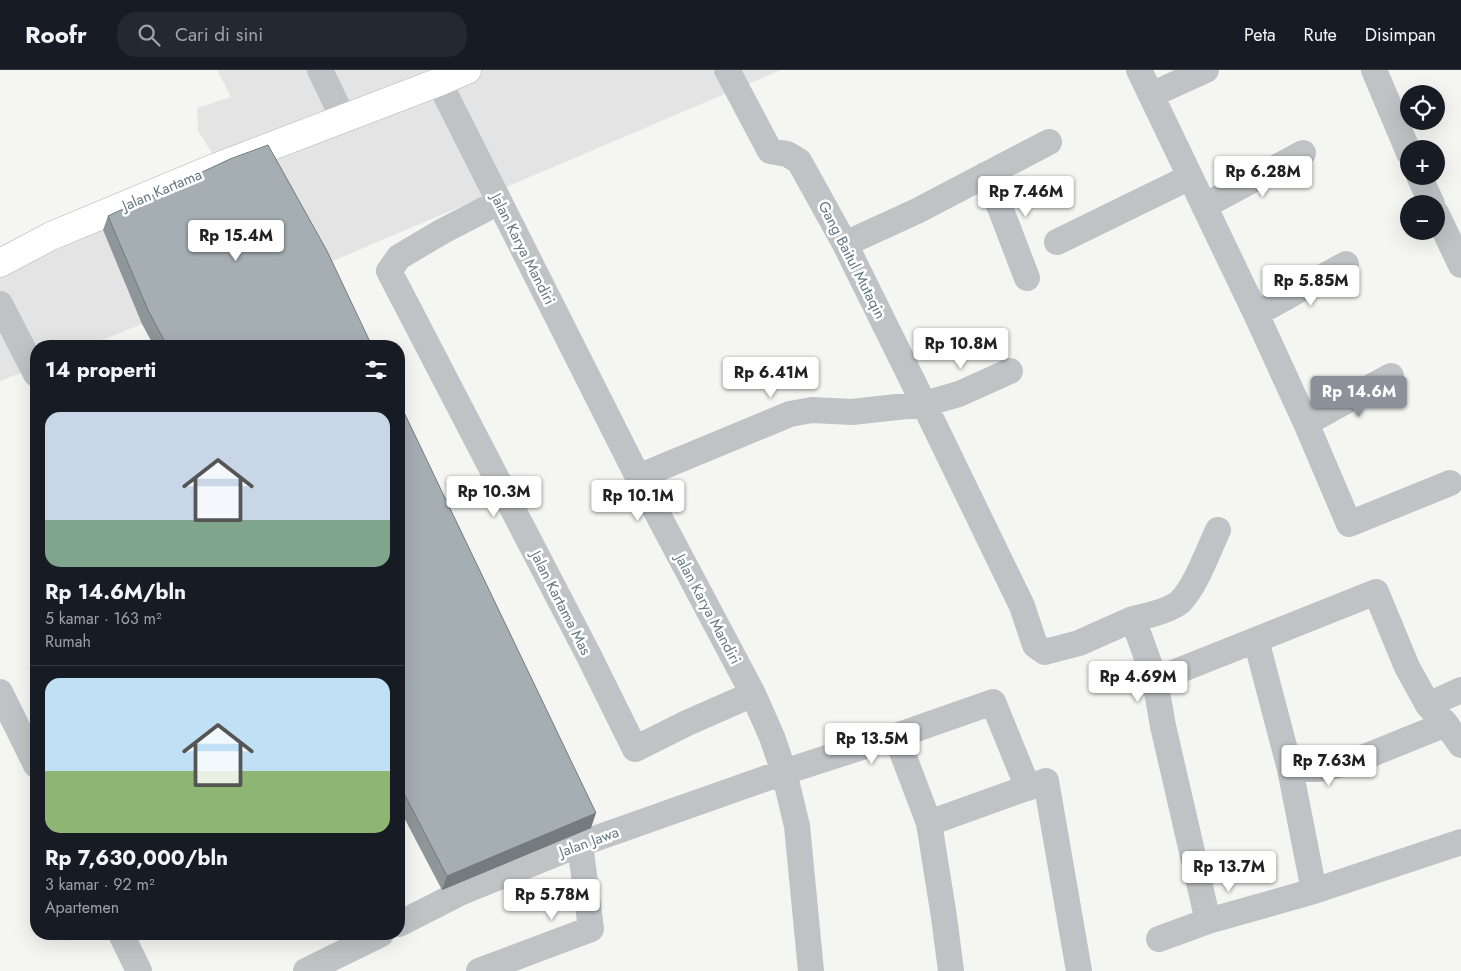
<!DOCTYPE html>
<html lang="id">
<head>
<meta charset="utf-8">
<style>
	:root { --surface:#171b24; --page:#242831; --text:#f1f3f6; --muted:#9ea1a6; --line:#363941; --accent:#8c9099 }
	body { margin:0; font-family:Jost,sans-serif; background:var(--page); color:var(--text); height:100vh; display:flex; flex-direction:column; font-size:19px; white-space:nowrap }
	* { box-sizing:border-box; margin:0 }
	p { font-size:16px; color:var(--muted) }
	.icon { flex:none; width:28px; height:28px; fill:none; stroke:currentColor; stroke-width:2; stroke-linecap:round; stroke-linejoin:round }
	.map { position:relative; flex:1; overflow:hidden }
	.drawer { position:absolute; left:30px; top:270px; width:375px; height:600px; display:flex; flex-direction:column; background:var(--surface); border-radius:20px; box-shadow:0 5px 20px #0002 }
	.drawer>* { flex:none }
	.buttons { position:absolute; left:1400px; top:15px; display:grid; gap:10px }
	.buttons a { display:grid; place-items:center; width:45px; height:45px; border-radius:50%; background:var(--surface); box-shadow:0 5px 20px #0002; font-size:25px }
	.price { position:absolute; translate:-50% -42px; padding:0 11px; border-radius:5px; background:#fff; color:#222; font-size:16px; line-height:32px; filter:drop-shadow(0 1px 2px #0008) }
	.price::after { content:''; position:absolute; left:50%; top:30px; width:15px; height:11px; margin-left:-8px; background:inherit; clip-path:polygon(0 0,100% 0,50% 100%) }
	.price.selected { background:var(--accent); color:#fff }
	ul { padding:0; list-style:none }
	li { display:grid; align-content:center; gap:10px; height:265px; padding:0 15px }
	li+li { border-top:1px solid var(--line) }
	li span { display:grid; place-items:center; height:155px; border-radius:15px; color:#555 }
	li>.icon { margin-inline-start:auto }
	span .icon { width:90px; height:90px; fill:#fffc; stroke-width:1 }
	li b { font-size:21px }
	h2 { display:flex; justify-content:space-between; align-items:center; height:60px; padding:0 15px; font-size:21px }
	header { display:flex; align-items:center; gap:30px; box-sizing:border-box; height:70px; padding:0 25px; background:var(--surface); border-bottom:1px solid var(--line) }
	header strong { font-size:24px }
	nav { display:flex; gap:28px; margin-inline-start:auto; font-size:18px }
	.search { width:350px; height:45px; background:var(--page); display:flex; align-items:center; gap:12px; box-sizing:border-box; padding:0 18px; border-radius:20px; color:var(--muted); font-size:19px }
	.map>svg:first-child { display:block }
	.built { fill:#e3e4e3 }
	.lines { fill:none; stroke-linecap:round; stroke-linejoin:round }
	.major-casing { stroke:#b0b5b9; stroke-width:29 }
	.minor { stroke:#bfc3c6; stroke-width:26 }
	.major { stroke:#fff; stroke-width:28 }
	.wall { fill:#8e969a }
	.shaded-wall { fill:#747a7d }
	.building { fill:#a5aeb3; stroke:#747a7d }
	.labels { text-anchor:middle; stroke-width:5; stroke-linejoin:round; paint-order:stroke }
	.street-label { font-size:15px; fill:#657782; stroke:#fff }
</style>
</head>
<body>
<header>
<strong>Roofr</strong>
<div class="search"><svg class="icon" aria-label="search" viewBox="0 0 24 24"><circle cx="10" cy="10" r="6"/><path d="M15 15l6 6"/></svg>Cari di sini</div>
<nav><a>Peta</a><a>Rute</a><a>Disimpan</a></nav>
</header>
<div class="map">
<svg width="1461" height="901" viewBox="0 0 1461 901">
	<rect width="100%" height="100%" fill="#f5f5f2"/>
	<path class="built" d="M217,0H781L321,196L225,103L198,61L197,38L231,27Z
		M103,160L142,254L87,276H36V297L0,311V204Z"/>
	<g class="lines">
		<g class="major-casing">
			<path id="major" d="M0,193L51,166L214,98L439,12L467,0"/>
		</g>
		<path class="minor" d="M320,0L343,48
			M727,0L770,81L787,84L799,91L845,174L924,334L1022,536L1035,575L1045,582L1079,573L1133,549
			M1139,0L1256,244L1306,353L1349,454L1450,413
			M1374,0L1409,83
			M439,12L638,407L753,624L772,667L784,702L797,756L811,901
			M1151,25L1206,0
			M985,105L1001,140L1027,208
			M1419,106L1432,134
			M499,132L443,161L399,187L389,201L588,584L635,679L687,653L753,624
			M1204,136L1303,83
			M1436,143L1461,195
			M1057,172L1190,107
			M845,174L917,141L1049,72
			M0,234L36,304
			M1256,244L1346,194
			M1306,353L1391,306
			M638,407L790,344L812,340L852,342L924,334L959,324L1010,301
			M1256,570L1290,699H1318L1352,692L1446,654L1428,635
			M1155,610L1376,522L1407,597L1428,635L1461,620
			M0,622L36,695
			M1446,654L1461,675
			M896,666L993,632L1028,718
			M1290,699L1314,821
			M1208,851L1163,656L1155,610L1133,549C1147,546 1169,541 1180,532C1196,516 1208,481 1218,460
			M399,854L462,822L580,774L784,702L896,666L929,753
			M121,864L139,901
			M1159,869L1208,851L1314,821L1461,772
			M306,901L381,864
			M479,901L591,859L580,774
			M951,901L944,847L929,753L1046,711L1079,901"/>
		<use href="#major" class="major"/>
	</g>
	<path class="wall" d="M108,146L372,276H154L142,254L103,160Z
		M399,332L591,758L442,820L399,738Z"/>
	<path class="shaded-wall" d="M596,743L591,758L442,820L447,806Z"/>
	<path class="building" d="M268,75L327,181L372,276H167L148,240L108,146L230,89Z
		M399,332L596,743L447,806L399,714Z"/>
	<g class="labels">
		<g class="street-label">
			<text transform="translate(162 120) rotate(-23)" y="5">Jalan Kartama</text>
			<text transform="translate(523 179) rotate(63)" y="5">Jalan Karya Mandiri</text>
			<text transform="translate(852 190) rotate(63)" y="5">Gang Baitul Mutaqin</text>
			<text transform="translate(561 533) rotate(63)" y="5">Jalan Kartama Mas</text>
			<text transform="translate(708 539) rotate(62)" y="5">Jalan Karya Mandiri</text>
			<text transform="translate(589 772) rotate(-20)" y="5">Jalan Jawa</text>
		</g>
	</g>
</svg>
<div class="buttons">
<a><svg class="icon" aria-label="locate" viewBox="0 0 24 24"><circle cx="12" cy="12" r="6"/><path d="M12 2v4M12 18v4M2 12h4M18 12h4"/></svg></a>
<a>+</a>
<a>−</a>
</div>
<b class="price" style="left:1263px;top:128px">Rp 6.28M</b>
<b class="price" style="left:1026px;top:148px">Rp 7.46M</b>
<b class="price" style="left:236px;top:192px">Rp 15.4M</b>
<b class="price" style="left:1311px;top:237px">Rp 5.85M</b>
<b class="price" style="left:961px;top:300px">Rp 10.8M</b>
<b class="price" style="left:771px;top:329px">Rp 6.41M</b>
<b class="price selected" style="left:1359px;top:348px">Rp 14.6M</b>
<b class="price" style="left:494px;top:448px">Rp 10.3M</b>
<b class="price" style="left:638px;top:452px">Rp 10.1M</b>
<b class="price" style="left:1138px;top:633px">Rp 4.69M</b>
<b class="price" style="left:872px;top:695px">Rp 13.5M</b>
<b class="price" style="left:1329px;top:717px">Rp 7.63M</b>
<b class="price" style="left:1229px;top:823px">Rp 13.7M</b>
<b class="price" style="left:552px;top:851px">Rp 5.78M</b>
<section class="drawer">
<h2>14 properti<svg class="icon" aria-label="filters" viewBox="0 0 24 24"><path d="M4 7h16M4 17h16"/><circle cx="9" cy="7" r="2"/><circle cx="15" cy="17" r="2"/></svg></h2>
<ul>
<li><span style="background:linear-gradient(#c9d6e8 70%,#7fa58c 0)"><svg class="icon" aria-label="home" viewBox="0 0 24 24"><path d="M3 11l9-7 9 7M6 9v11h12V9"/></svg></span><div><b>Rp 14.6M/bln</b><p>5 kamar · 163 m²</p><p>Rumah</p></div></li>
<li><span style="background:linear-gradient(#bfe0f5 60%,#8fb573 0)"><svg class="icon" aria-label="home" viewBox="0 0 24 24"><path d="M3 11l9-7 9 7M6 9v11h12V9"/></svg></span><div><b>Rp 7,630,000/bln</b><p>3 kamar · 92 m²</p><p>Apartemen</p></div></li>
</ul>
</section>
</div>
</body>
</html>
